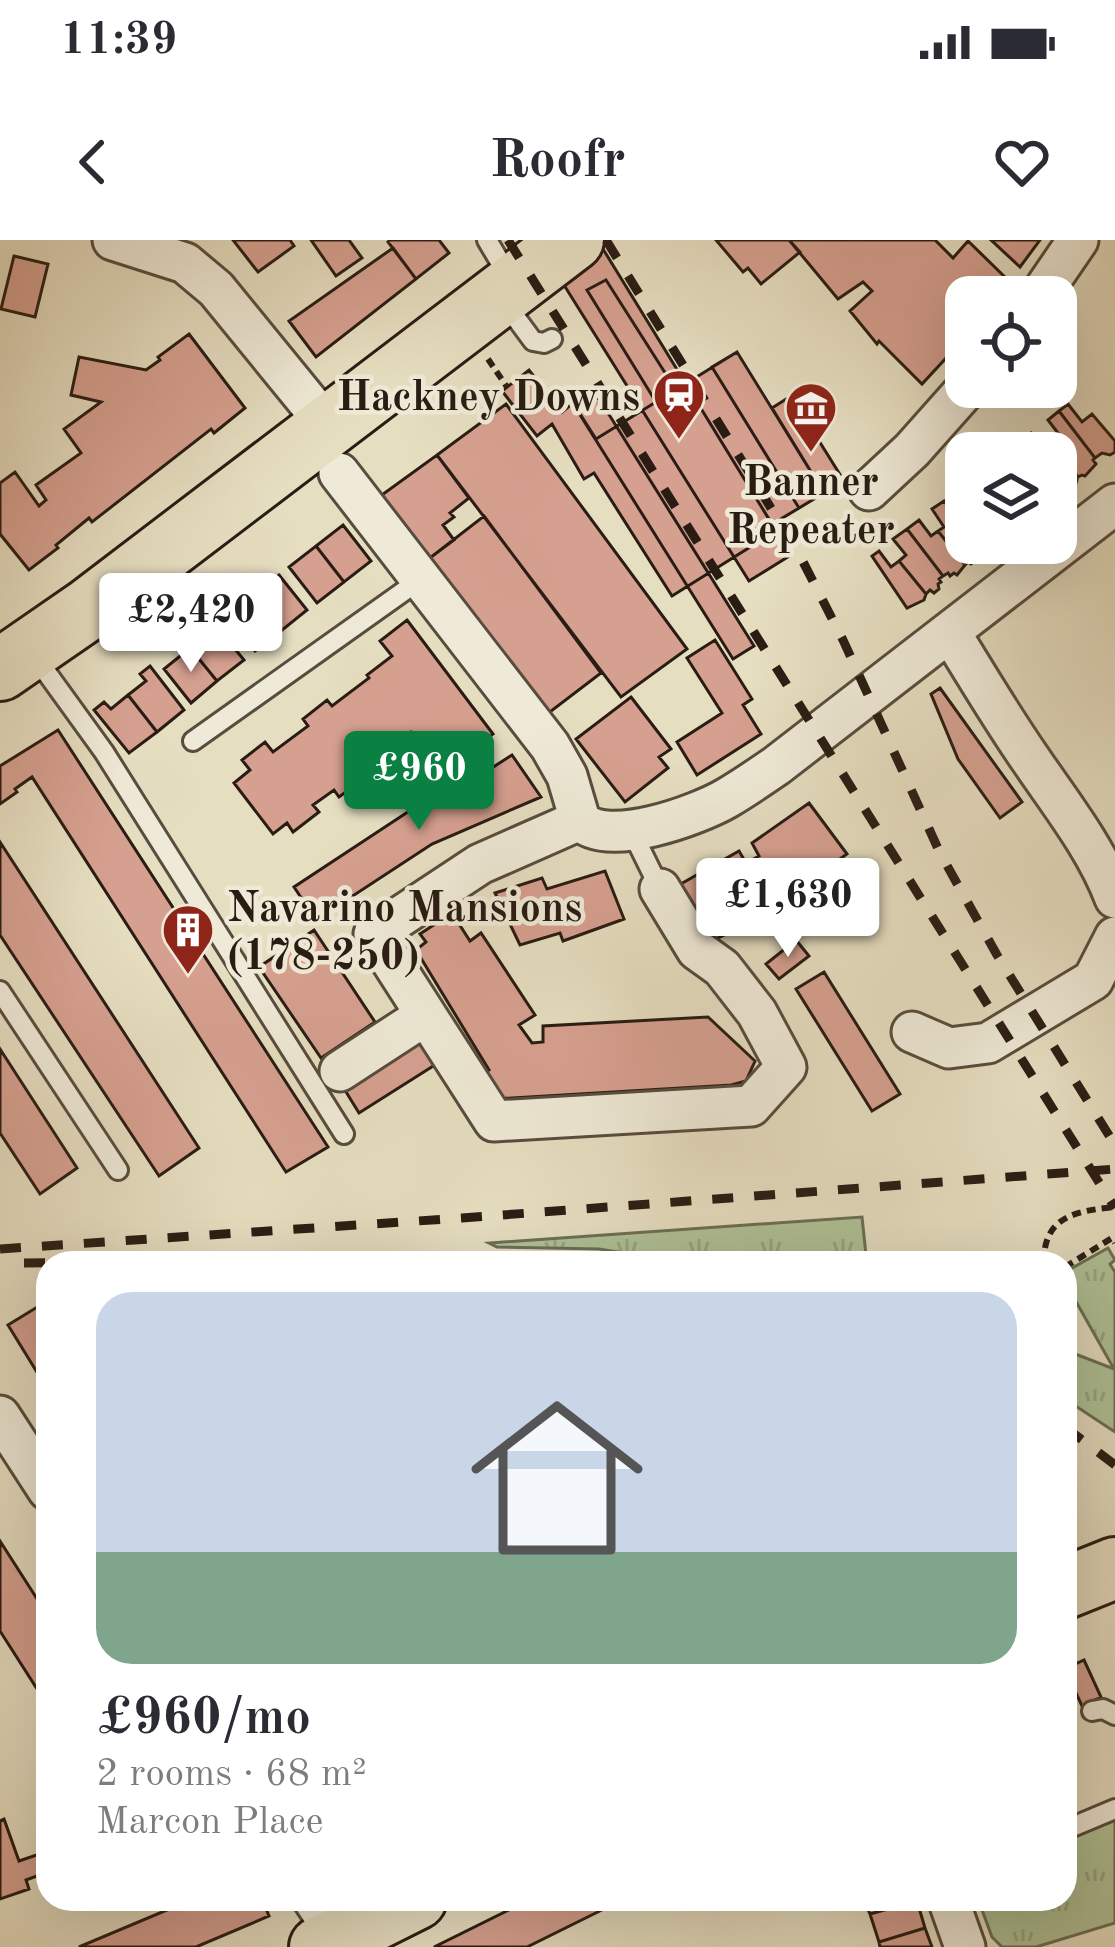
<!DOCTYPE html>
<html lang="en">
<head>
<meta charset="utf-8">
<style>
	:root { --surface:#fff; --page:#f2f2f3; --text:#2b2b33; --muted:#7c7c81; --accent:#0b8043 }
	body { margin:0; font-family:"Old Standard TT",serif; background:var(--page); color:var(--text); height:100vh; display:flex; flex-direction:column; font-size:45px; white-space:nowrap }
	* { box-sizing:border-box; margin:0 }
	p { font-size:39px; color:var(--muted) }
	.icon { flex:none; width:66px; height:66px; fill:none; stroke:currentColor; stroke-width:2; stroke-linecap:round; stroke-linejoin:round }
	.map { position:relative; flex:1; overflow:hidden }
	.sheet { position:absolute; left:36px; top:1011px; width:1041px; height:660px; display:flex; flex-direction:column; background:var(--surface); border-radius:36px; box-shadow:0 12px 48px #0002 }
	.sheet>* { flex:none }
	.tools { position:absolute; left:945px; top:36px; display:grid; gap:24px }
	.tools a { display:grid; place-items:center; width:132px; height:132px; border-radius:24px; background:var(--surface); box-shadow:0 12px 48px #0002; font-size:60px }
	.price { position:absolute; translate:-50% -102px; padding:0 27px; border-radius:12px; background:#fff; color:#222; font-size:39px; line-height:78px; filter:drop-shadow(0 3px 6px #0008) }
	.price::after { content:''; position:absolute; left:50%; top:72px; width:36px; height:27px; margin-left:-18px; background:inherit; clip-path:polygon(0 0,100% 0,50% 100%) }
	.price.selected { background:var(--accent); color:#fff }
	ul { padding:0; list-style:none }
	li { display:grid; align-content:center; gap:24px; height:636px; padding:0 60px }
	li span { display:grid; place-items:center; height:372px; border-radius:36px; color:#555 }
	li>.icon { margin-inline-start:auto }
	span .icon { width:216px; height:216px; fill:#fffc; stroke-width:1 }
	li b { font-size:51px }
	.status { display:flex; justify-content:space-between; align-items:center; height:84px; padding:0 60px; background:var(--surface); direction:ltr }
	.status svg { height:33px; fill:currentColor }
	header { display:flex; justify-content:space-between; align-items:center; height:156px; padding:0 60px; background:var(--surface); font-size:54px; font-weight:700 }
	.map>svg:first-child { display:block }
	.grass { fill:url(#grass-tufts); stroke:#6c6f55; stroke-width:3 }
	.building { fill:#d6a090; stroke:#291c13; stroke-width:3 }
	.lines { fill:none; stroke-linecap:round; stroke-linejoin:round }
	.service-casing { stroke:#584c3e; stroke-width:24 }
	.minor-casing { stroke:#584c3e; stroke-width:45 }
	.primary-casing { stroke:#291c13; stroke-width:66 }
	.path { stroke:#291c13; stroke-width:6; stroke-dasharray:9 6; stroke-linecap:butt }
	.service { stroke:#efead7; stroke-width:18 }
	.minor { stroke:#efead7; stroke-width:39 }
	.primary { stroke:#e6dec1; stroke-width:60 }
	.rail { stroke:#291c13; stroke-width:9; stroke-dasharray:21 21; stroke-linecap:butt }
	.labels { text-anchor:middle; stroke-width:9; stroke-linejoin:round; paint-order:stroke }
	.poi-label { font-size:42px; font-weight:bold; fill:#291c13; stroke:#efead7; text-anchor:end }
</style>
</head>
<body>
<div class="status"><b>11:39</b><svg viewBox="0 0 49 12"><path d="M0 12V9h3v3zM5 12V6h3v6zM10 12V3h3v9zM15 12V0h3v12zM26 1h20v11H26zM47 4h2v5h-2z"/></svg></div>
<header><svg class="icon" aria-label="back" viewBox="0 0 24 24"><path d="M15 5l-7 7 7 7"/></svg>Roofr<svg class="icon" aria-label="heart" viewBox="0 0 24 24"><path d="M12 20l-8-8c-3-5 5-10 8-4 3-6 11-1 8 4z"/></svg></header>
<div class="map">
<svg width="1115" height="1707" viewBox="0 0 1115 1707">
	<defs>
		<pattern id="grass-tufts" width="24" height="20" patternUnits="userSpaceOnUse" patternTransform="scale(3)"><rect width="24" height="20" fill="#b0c297"/><path d="M3 7l-1-3M5 7V3M7 7l1-3M15 17l-1-3M17 17v-4M19 17l1-3" fill="none" stroke="#97a681"/></pattern>
	</defs>
	<rect width="100%" height="100%" fill="#e6dec1"/>
	<filter id="stains"><feTurbulence type="fractalNoise" baseFrequency=".00167" numOctaves="4"/><feColorMatrix values="0 0 0 0 .2 0 0 0 0 .09 0 0 0 0 .02 0 0 0 .5 -.17"/></filter>
	<radialGradient id="worn" r=".72"><stop offset=".6" stop-color="#630" stop-opacity="0"/><stop offset="1" stop-color="#630" stop-opacity=".3"/></radialGradient>
	<path class="grass" d="M862,977L866,1015L886,1023H686L599,1009L497,1007L489,1003Z
		M1108,1008L1115,1020L1110,1024L1115,1032V1192L1065,1159V1110L1114,1129L1065,1042V1032Z
		M1115,1580V1683L1036,1707H1002L992,1697L978,1659H1065V1600Z"/>
	<path class="building" d="M233,0H290L294,6L258,32Z
		M311,0H349L362,18L336,36Z
		M390,0H439L449,13L416,39L388,2Z
		M716,0H789L800,12L761,44L748,28L743,32Z
		M789,0H935L953,18L968,1L1009,41L994,57H966V86L954,99L959,104L922,144L879,101L877,104L850,71L872,51L863,42L838,59Z
		M991,0H1040L1020,27Z
		M393,8L416,39L316,117L289,81Z
		M603,9L791,315L749,341L559,37Z
		M14,16L48,24L35,77L1,69Z
		M606,40L676,150L656,162L587,50Z
		M189,94L245,168L214,193L211,189L92,282L89,278L56,305L58,308L29,330L0,294V243L15,232L39,266L46,260L36,245L81,213L64,189L101,162L71,155L79,117L146,130L160,120L158,117Z
		M737,112L824,253L799,268L712,127Z
		M737,112L824,253L751,297L755,304L672,356L594,233L584,239L552,184L537,196L502,151L529,130L562,172L573,163L596,199Z
		M791,156L844,241L824,253L772,168Z
		M598,157L754,406L733,419L577,170Z
		M506,164L687,409L621,457L437,215Z
		M1068,164L1082,182L1092,174L1115,201V212L1110,215L1102,213L1095,218L1059,171Z
		M1059,171L1095,218L1093,220L1096,224L1085,236L1082,235L1078,237L1053,203L1061,197L1048,180Z
		M1031,193L1045,210L1053,203L1078,237L1076,243L1063,249L1061,246L1057,249L1056,213H1032L1022,200Z
		M437,215L469,258L450,273L454,277L443,285L454,300L426,321L379,257Z
		M944,261L966,289V303H976L980,308L977,311L979,313L975,317L976,320L971,324L968,322L965,325L938,291L944,287L932,269Z
		M484,276L601,433L546,475L426,321Z
		M919,280L931,296L938,291L965,325L957,335L954,333L950,336L948,333L943,336L907,289Z
		M343,285L371,321L344,342L316,306Z
		M907,289L943,336L939,339L941,342L938,344L939,349L934,353L930,350L926,354L899,321L906,315L893,299Z
		M316,306L344,342L317,363L289,327Z
		M879,311L891,327L899,321L926,354L924,360L907,368L872,316Z
		M279,335L307,370L281,391L253,356Z
		M253,356L281,391L255,411L227,376Z
		M407,380L493,494L464,515L456,504L433,521L411,492L359,532L364,539L339,557L334,550L313,565L319,572L293,592L287,583L273,594L234,543L250,530L242,520L265,502L273,512L308,486L303,479L327,460L332,466L369,438L367,435L392,416L380,401Z
		M217,387L244,420L217,441L190,408Z
		M715,400L752,459L743,465L761,494L697,535L677,502L722,473L687,418Z
		M190,408L217,441L191,463L164,429Z
		M150,426L184,470L157,492L128,455L146,441L140,434Z
		M940,448L1022,562L1000,578L958,519L931,454Z
		M128,455L157,492L129,513L94,470L104,462L111,469Z
		M631,457L671,509L659,517L668,528L625,562L576,499Z
		M58,490L328,907L286,932L32,537L15,549L17,552L0,564V526Z
		M512,515L541,557L432,604L316,680L294,647L479,525L484,533Z
		M809,563L847,614L748,684L709,702L672,649L739,611L746,623L759,616L752,603Z
		M0,602L199,908L159,936L0,695Z
		M605,631L624,679L563,701L560,693L520,705L495,653L542,638L547,649Z
		M452,673L470,701L481,693L535,775L519,785L532,803L543,802V786L708,777L755,821L746,841L731,845L495,859L480,835L489,830L416,710L426,702L420,694Z
		M314,690L375,782L321,818L259,727Z
		M796,700L809,716L779,739L766,724Z
		M824,732L900,854L872,871L796,749Z
		M433,789L449,816L359,873L343,847Z
		M0,809L77,928L40,954L0,893Z
		M39,1066L48,1081V1139L43,1142L8,1085Z
		M0,1301L48,1376V1466L0,1391Z
		M1084,1420L1101,1457L1082,1466L1065,1429Z
		M4,1579L19,1621L48,1611V1632L26,1640L29,1649L0,1659V1581Z
		M193,1659H262L269,1676L196,1707H79Z
		M531,1659H624L527,1707H434Z
		M863,1659H916L917,1661L870,1674Z
		M917,1661L925,1688L879,1702L870,1674Z
		M925,1688L932,1707H880L879,1702Z"/>
	<g class="lines">
		<g class="service-casing">
			<path id="service" d="M487,0L509,37
				M505,63L533,101L544,103L552,99
				M36,418L104,512L344,894
				M193,501L421,339
				M631,590L660,649
				M0,751L118,930
				M1092,1471L1103,1469L1115,1475
				M1065,1590L1115,1569"/>
		</g>
		<g class="minor-casing">
			<path id="minor" d="M113,0L185,23L216,49L327,185
				M1039,57L1078,0
				M339,233L550,506L567,536L580,580
				M869,250L912,210L968,147
				M950,392C976,435 1002,478 1031,520C1061,564 1096,608 1115,658
				M580,580L480,624L374,694L494,881L751,866L786,827L757,773L722,728L697,710L660,649
				M580,580C606,609 698,575 727,558C744,548 760,537 776,526L1115,264
				M912,792L949,808L988,803L1093,740L1115,697
				M340,831L426,775
				M0,1176L48,1250
				M313,1659L345,1707
				M948,1659L965,1707"/>
		</g>
		<g class="primary-casing">
			<path id="primary" d="M0,430L87,370L573,0
				M1065,1348L1115,1328
				M320,1707L416,1659"/>
		</g>
		<path class="path" d="M488,119L507,147
			M1044,1023C1043,976 1076,971 1115,967
			M1065,1027L1112,998L1115,1003"/>
		<use href="#service" class="service"/>
		<use href="#minor" class="minor"/>
		<use href="#primary" class="primary"/>
		<path class="rail" d="M508,0L1115,968
			M606,0L798,312L843,400L940,613L997,715L1115,905
			M0,1009L462,978L1115,929
			M24,1023L332,1021L461,1023
			M1065,1187L1115,1225"/>
	</g>
	<defs>
		<g id="station-pin" transform="scale(2.7)"><path d="M0 17L-7.5 6A9.5 9.5 0 1 1 7.5 6Z" fill="#8f2418" stroke="#efead7"/><path d="M-3-6H3Q5-6 5-4V2Q5 4 3 4L4.5 6H3L1.5 4h-3L-3 6H-4.5L-3 4Q-5 4-5 2V-4Q-5-6-3-6ZM-3.5-4v3h7v-3ZM-3.5 1v1.5H-2V1ZM2 1v1.5H3.5V1Z" fill="#fff"/></g>
		<g id="museum-pin" transform="scale(2.7)"><path d="M0 17L-7.5 6A9.5 9.5 0 1 1 7.5 6Z" fill="#8f2418" stroke="#efead7"/><path d="M0-6L6-3V-2H-6V-3ZM-5-1h2V3h-2ZM-1-1h2V3h-2ZM3-1h2V3H3ZM-6 4H6V6H-6Z" fill="#fff"/></g>
		<g id="building-pin" transform="scale(2.7)"><path d="M0 17L-7.5 6A9.5 9.5 0 1 1 7.5 6Z" fill="#8f2418" stroke="#efead7"/><path d="M-4-6H4V6H1V3H-1V6H-4ZM-2.5-4.3h1.7v1.8h-1.7ZM.8-4.3h1.7v1.8H.8ZM-2.5-1h1.7V.8h-1.7ZM.8-1h1.7V.8H.8Z" fill="#fff"/></g>
	</defs>
	<g fill-rule="evenodd">
		<use href="#station-pin" x="679" y="155"/>
		<use href="#museum-pin" x="811" y="168"/>
		<use href="#building-pin" x="188" y="690"/>
	</g>
	<g class="labels">
		<g class="poi-label">
			<text x="640" y="170">Hackney Downs</text>
			<text x="811" y="255" text-anchor="middle">Banner<tspan x="811" dy="48">Repeater</tspan></text>
			<text x="227" y="681" text-anchor="start">Navarino Mansions<tspan x="227" dy="48">(178-250)</tspan></text>
		</g>
	</g>
	<rect width="100%" height="100%" filter="url(#stains)"/>
	<rect width="100%" height="100%" fill="url(#worn)"/>
</svg>
<div class="tools">
<a><svg class="icon" aria-label="locate" viewBox="0 0 24 24"><circle cx="12" cy="12" r="6"/><path d="M12 2v4M12 18v4M2 12h4M18 12h4"/></svg></a>
<a><svg class="icon" aria-label="layers" viewBox="0 0 24 24"><path d="M12 4l9 5-9 5-9-5zM3 14l9 5 9-5"/></svg></a>
</div>
<b class="price" style="left:191px;top:435px">£2,420</b>
<b class="price selected" style="left:419px;top:593px">£960</b>
<b class="price" style="left:788px;top:720px">£1,630</b>
<section class="sheet">
<ul>
<li><span style="background:linear-gradient(#c9d6e8 70%,#7fa58c 0)"><svg class="icon" aria-label="home" viewBox="0 0 24 24"><path d="M3 11l9-7 9 7M6 9v11h12V9"/></svg></span><div><b>£960/mo</b><p>2 rooms · 68 m²</p><p>Marcon Place</p></div></li>
</ul>
</section>
</div>
</body>
</html>
